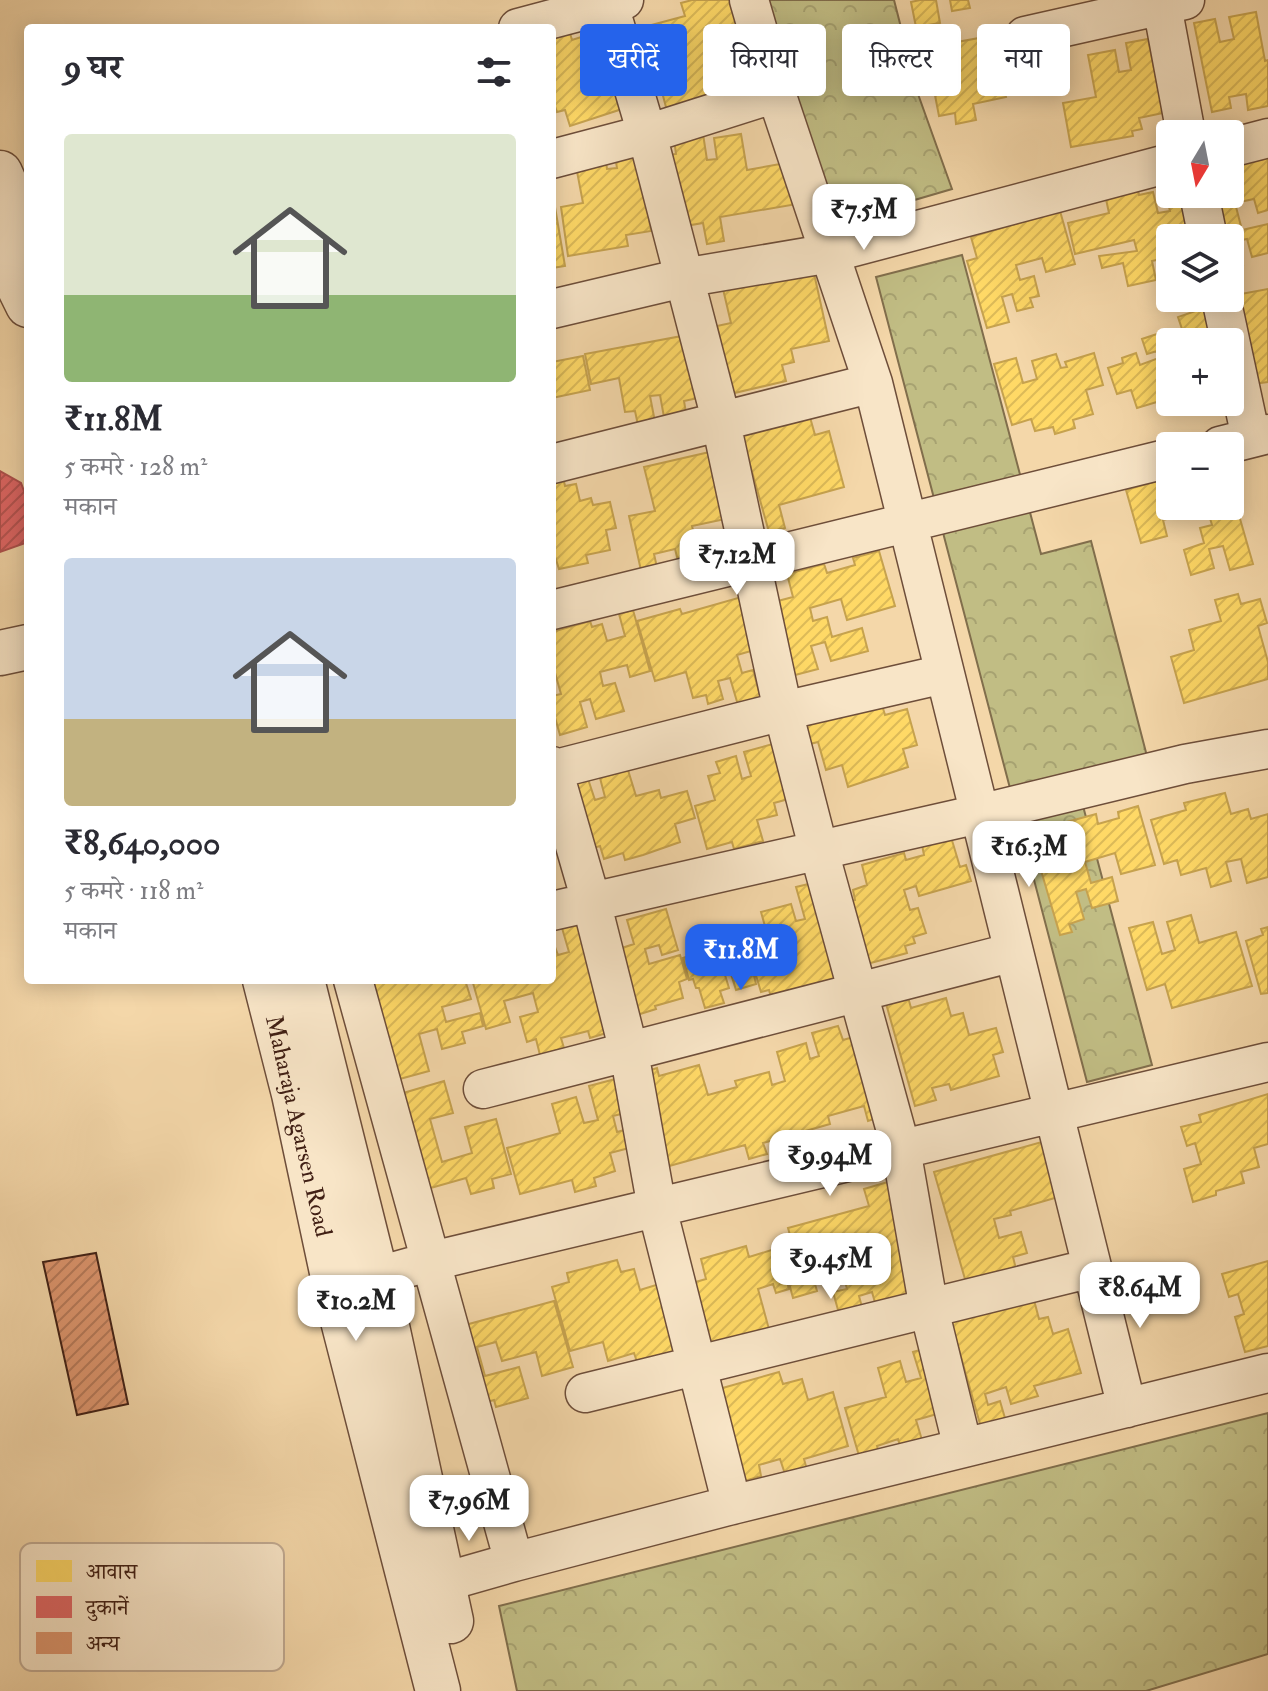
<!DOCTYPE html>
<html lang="hi">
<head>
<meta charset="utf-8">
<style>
	:root { --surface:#fff; --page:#f7f7f7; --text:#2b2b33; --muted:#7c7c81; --accent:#2563eb }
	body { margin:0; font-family:"IM FELL Double Pica","Noto Serif Devanagari",serif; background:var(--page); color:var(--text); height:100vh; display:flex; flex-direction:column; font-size:30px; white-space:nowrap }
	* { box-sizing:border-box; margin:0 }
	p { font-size:26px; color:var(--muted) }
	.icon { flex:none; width:44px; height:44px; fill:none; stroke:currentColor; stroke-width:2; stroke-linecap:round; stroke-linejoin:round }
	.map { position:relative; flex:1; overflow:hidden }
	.panel { position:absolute; left:24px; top:24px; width:532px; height:960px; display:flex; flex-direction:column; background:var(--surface); border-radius:8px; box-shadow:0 4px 20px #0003 }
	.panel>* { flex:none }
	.guide { position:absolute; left:580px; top:24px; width:568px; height:72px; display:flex; gap:16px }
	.needle { width:52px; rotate:190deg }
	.fabs { position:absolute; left:1156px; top:120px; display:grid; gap:16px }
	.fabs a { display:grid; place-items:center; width:88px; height:88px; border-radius:8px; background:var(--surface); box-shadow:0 4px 20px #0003; font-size:40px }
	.price { position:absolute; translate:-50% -68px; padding:0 18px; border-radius:16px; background:#fff; color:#222; font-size:26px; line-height:52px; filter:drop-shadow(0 2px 4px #0008) }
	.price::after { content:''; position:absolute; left:50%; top:48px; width:24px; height:18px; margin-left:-12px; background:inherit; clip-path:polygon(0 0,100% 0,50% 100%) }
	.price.current { background:var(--accent); color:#fff }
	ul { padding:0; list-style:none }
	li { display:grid; align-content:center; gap:16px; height:424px; padding:0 40px }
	li span { display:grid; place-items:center; height:248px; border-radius:8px; color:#555 }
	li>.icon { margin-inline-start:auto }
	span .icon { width:144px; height:144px; fill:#fffc; stroke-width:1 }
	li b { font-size:34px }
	h2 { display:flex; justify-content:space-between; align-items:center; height:96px; padding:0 40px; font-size:34px }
	.chip { padding:0 28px; border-radius:8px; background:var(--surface); box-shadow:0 4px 20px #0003; font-size:28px; line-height:72px }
	.chip.current { background:var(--accent); color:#fff }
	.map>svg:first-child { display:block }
	.park { fill:url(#park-crowns); stroke:#816e4c; stroke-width:2 }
	.homes { fill:url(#homes-hatch); stroke:#c6a24e; stroke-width:2 }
	.shops { fill:url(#shops-hatch); stroke:#b0514e; stroke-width:2 }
	.building { fill:url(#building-hatch); stroke:#412015; stroke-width:2 }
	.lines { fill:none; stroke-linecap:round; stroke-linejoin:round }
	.minor-casing { stroke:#6e4e3a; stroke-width:41 }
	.tertiary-casing { stroke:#6e4e3a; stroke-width:47 }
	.minor { stroke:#f8e5c7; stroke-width:38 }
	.tertiary { stroke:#f8e5c7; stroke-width:44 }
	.labels { text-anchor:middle; stroke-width:8; stroke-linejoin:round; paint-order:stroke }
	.street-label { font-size:24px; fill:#412015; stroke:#f8e5c7 }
	.key { fill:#f8e5c7; stroke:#c1aa92; stroke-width:2 }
	.key-label { font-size:22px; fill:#412015 }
</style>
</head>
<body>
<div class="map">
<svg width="1268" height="1691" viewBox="0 0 1268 1691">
	<defs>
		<pattern id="park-crowns" width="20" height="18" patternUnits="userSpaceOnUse" patternTransform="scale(2)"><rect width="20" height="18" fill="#c1bd84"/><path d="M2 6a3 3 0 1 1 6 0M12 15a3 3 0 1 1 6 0" fill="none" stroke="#a7a271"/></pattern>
		<pattern id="homes-hatch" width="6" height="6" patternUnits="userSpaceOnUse" patternTransform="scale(2)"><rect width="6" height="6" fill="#ffd966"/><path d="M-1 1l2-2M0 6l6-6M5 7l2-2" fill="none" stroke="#dcba58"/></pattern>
		<pattern id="shops-hatch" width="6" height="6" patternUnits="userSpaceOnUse" patternTransform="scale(2)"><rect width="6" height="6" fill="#e06666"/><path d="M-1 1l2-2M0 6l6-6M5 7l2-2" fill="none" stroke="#b75453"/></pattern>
		<pattern id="building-hatch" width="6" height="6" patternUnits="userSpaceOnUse" patternTransform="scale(2)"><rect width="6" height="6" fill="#de966f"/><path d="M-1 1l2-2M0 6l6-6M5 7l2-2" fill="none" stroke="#b67a5a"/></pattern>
	</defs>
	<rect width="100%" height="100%" fill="#f4d7a9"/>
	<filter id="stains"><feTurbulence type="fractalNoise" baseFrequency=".0025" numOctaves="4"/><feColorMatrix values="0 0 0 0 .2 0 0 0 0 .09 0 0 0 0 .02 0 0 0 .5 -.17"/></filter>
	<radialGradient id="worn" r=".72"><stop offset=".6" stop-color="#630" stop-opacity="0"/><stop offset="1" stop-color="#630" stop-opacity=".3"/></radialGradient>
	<path class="park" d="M767,0H894L918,94L952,189L836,223Z
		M962,255L1041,554L1091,541L1155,787L1083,806L1152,1065L1087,1082L876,277Z
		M1268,1413V1654L1146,1691H517L499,1606Z"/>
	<path class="homes" d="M692,0H740L750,35L716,45L727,82L719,84L723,94L667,111L662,92L641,98L627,49L648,43L644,27L685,16L681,3Z
		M920,0H936L940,23L916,27L911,2Z
		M950,0H968L970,8L952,11Z
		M1256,12L1265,61L1268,60V106L1248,110L1246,94L1229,97L1231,108L1212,112L1194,23L1215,19L1220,42L1234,39L1229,17Z
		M567,23L572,40L597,32L622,109L570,126L565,110L557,112L552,98V28Z
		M990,36L996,69L980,72L982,86L1003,82L1006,97L973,104L976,120L956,124L955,113L939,116L934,90L941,89L938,75L926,78L920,44L945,39L946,44Z
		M1148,39L1163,113L1139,118L1142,129L1132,131L1133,136L1071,147L1063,103L1096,97L1088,55L1115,50L1119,72L1131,70L1126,43Z
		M703,134L707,160L717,159L714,138L741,134L747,170L797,161L803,203L720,217L724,241L707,244L703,223L674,228L661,156L676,154L674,139Z
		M636,146L651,231L626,235L628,246L568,256L561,207L583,203L576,166L606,162L607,169L617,168L614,150Z
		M1268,158V210L1258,213L1254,199L1235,203L1242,230L1268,224V253L1252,257L1247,239L1237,241L1243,265L1230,269V238H1215L1204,194H1230V167Z
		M1170,181V194H1192L1203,238H1170V280L1165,258L1152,261L1156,280L1128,286L1123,263L1102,268L1099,256L1137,251L1134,240L1075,254L1068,223L1109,213L1104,190L1136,182L1139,195L1153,192L1158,213L1170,211L1163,183Z
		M552,207H555L565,266L552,268Z
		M1060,211L1075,264L1046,272L1042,258L1016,265L1020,280L1034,276L1039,296L1030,298L1033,307L1017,311L1012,294L1002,297L1009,322L987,328L967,261L977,258L971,237Z
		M813,269L829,341L791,349L794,362L782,365L786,381L726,395L722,348L717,326L731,323L723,289Z
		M1268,289V382L1254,384L1230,296Z
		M1204,308L1215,342H1182L1186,341L1178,317Z
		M1166,331L1170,343V402L1182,403L1163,409L1160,401L1137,408L1131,390L1117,394L1108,368L1123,363L1122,358L1136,353L1140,365L1159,358L1157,351L1147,354L1142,339Z
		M682,336L707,396L684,401L686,413L664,417L660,395L650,396L655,422L638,425L635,411L625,412L619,378L591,384L585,354Z
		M1094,353L1103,385L1086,390L1093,414L1073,420L1075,428L1055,434L1053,427L1035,431L1031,419L1012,425L994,364L1016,358L1023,383L1037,379L1032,361L1056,354L1061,368L1067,367L1065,362Z
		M583,356L590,390L552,398V362Z
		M806,403L815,435L829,431L844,487L779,505L785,528L769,532L738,422Z
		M714,451L730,518L692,526L699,556L678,561L675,549L654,554L658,572L642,575L629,516L655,511L644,467Z
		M563,477L565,486L576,484L580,501L591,498L593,505L610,502L616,528L606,530L610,550L586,555L588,563L559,569L552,547V480Z
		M1170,477V506H1230V484L1253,564L1230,570L1223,546L1209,549L1214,568L1191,575L1184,550L1204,543L1200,528L1212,525L1207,508L1163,520L1167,536L1141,543L1126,490Z
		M879,551L895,606L847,620L841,599L810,608L813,621L827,617L832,637L862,628L868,651L831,661L825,642L811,646L818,669L795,675L774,602L793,597L787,574L824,564L827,573L855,565L853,558Z
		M752,594L751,651L737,655L742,673L753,670L761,699L738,705L730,678L718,681L723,699L708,704L706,695L693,698L686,672L655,681L637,621L680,609L682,614Z
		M1238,594L1241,604L1260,599L1267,623L1258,626L1268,662V679L1184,703L1171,657L1194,650L1189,630L1221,621L1215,600Z
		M633,610L650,671L630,677L627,665L600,672L603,686L615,683L624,711L596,719L590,699L580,702L587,727L560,735L552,707V696L561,694L552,662V632L590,621L592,627L602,624L607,641L625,636L619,614Z
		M882,705L885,715L907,709L917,745L903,749L908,767L848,787L842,765L826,770L818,742L810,744L801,711Z
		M787,740L803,795L774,803L777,815L757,820L763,841L734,849L732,842L707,849L695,806L715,800L708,776L720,773L716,762L736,756L742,779L751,776L744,752Z
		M628,770L636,796L659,790L661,798L687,791L695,818L675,824L680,842L643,855L625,860L623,853L604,859L600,846L580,852L566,782L587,776L595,800L605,797L600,778Z
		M1225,793L1231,814L1248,809L1251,819L1268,814V877L1247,883L1241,859L1226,862L1231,881L1211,887L1206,868L1181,875L1177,860L1164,864L1151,820L1186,810L1184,803Z
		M1138,806L1155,865L1121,874L1115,853L1085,862L1091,883L1112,877L1118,901L1092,908L1086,889L1076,892L1084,919L1069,924L1072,932L1060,935L1040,867L1051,864L1046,845L1057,842L1052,826L1096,814L1098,824L1119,818L1118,812Z
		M951,837L960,867L966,865L971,881L919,896L916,886L904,890L910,910L918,908L926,933L913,937L915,943L905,946L907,953L867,964L849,902L855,900L853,890L867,885L862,865L904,853L906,860L924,855L922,845Z
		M821,881L850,983L773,1005L769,990L761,992L754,969L777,962L773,950L784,947L780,933L768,937L761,912L791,904L796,921L805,919L796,887Z
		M666,909L678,950L662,955L659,945L645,949L649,964L680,955L687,979L679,982L683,998L655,1006L656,1009L637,1015L619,949L634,944L627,920Z
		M589,914L613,1031L590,1038L588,1031L561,1038L564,1048L540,1055L536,1039L527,1042L520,1017L538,1012L533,993L504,1001L510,1022L486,1029L473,983L483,980H552V939L558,955L569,952L560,921Z
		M1191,915L1199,943L1236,932L1252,986L1172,1008L1165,984L1147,990L1129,928L1153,922L1162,954L1175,950L1167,922Z
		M1268,927V993L1261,994L1246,941L1263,935L1261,929Z
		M752,938L759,965L752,967L756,984L736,990L731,974L725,975L729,988L720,991L724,1003L705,1008L699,988H696L693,979L689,980L683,958L706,951L708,958L716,955L718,961L726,958L728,963L740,959L735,943Z
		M358,980H465L471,999L442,1007L446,1022L480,1013L483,1026L462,1032L465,1043L442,1049L437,1029L419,1034L429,1071L385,1083Z
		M905,986L911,1008L946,998L951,1016L963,1013L969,1035L996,1028L1003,1052L993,1055L999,1076L951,1090L949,1084L932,1088L936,1100L915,1106L883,993Z
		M838,1026L843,1040L860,1035L883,1116L868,1121L864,1106L828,1116L830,1124L763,1143L767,1154L749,1159L745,1145L662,1168L635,1075L657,1068L659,1076L699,1065L708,1095L737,1087L735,1081L769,1072L772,1085L785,1081L777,1052L806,1043L810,1059L819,1056L812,1033Z
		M623,1077L633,1111L613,1116L617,1132L628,1129L633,1147L610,1153L615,1171L594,1178L596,1186L575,1192L572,1180L520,1194L507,1148L560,1133L552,1104L576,1097L584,1123L598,1120L589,1086Z
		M444,1081L453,1113L430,1119L442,1162L472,1153L465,1127L496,1119L511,1174L492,1179L494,1188L471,1194L466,1178L420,1191L393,1096Z
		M1268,1094V1144L1254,1148L1259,1167L1241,1172L1244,1183L1216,1191V1195L1193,1202L1184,1169L1201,1164L1195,1143L1187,1146L1181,1127L1201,1122L1199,1115Z
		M1049,1140L1065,1195L1010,1211L1011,1215L994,1219L999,1238L1021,1232L1027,1253L1013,1257L1017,1273L967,1286L934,1172Z
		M888,1182L922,1300L878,1313L872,1292L859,1296L863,1311L840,1317L833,1292L847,1289L842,1269L813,1277L817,1291L793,1298L782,1257L795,1253L788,1228L869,1206L864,1189Z
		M746,1246L749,1257L778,1248L789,1289L776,1293L773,1284L758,1289L770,1333L698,1352L692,1283L706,1279L701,1259Z
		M617,1260L621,1272L634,1269L640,1290L669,1281L688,1349L640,1371L634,1353L608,1361L603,1342L570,1351L552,1287L569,1282L567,1273Z
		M1268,1261V1346L1245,1352L1235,1317L1244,1314L1238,1294L1229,1297L1222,1274Z
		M1034,1300L1039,1319L1048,1317L1053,1334L1068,1329L1081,1373L1034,1386L1038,1396L1011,1404L1006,1387L985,1394L988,1405L1000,1401L1009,1432L984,1438L948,1311Z
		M554,1301L573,1367L542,1376L536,1352L502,1361L496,1342L477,1347L485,1376L519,1367L528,1398L496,1407L494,1400L476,1405L454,1328Z
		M934,1346L944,1412L916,1420L922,1440L900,1446L898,1439L877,1446L881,1461L862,1466L845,1408L886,1397L878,1368L900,1361L906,1382L921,1378L913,1352Z
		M779,1372L783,1384L802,1379L808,1400L833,1392L848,1446L804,1459L807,1470L786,1477L780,1459L759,1465L761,1476L738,1483L712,1391Z"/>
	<path class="shops" d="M0,471L21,483L28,502V542L0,552Z"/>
	<path class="building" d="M96,1253L128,1404L77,1415L43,1262Z"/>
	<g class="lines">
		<g class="minor-casing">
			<path id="minor" d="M749,0L776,93L873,383L1127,1408
				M1161,0L1186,134
				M609,5L647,134L717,404L783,711L819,851L901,1149L929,1309L963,1448
				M518,28L624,0
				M1025,36L1185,0
				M1230,148L1268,138
				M552,159L647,134L776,93
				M1199,194L1208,238
				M1221,298L1251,438
				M552,309L683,278L831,253L1170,163
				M1220,446L1268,434
				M552,464L873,383
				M552,610L1170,458
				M552,766L591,901L629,1052L657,1208L732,1505
				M552,770L783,711L944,674
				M552,911L979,814L1185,764L1268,749
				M353,980L514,1562L732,1505L1268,1373
				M483,1089L1014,952
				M349,1284L432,1261L1268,1062
				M585,1393L1092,1268
				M416,1590L514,1562"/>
		</g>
		<g class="tertiary-casing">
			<path id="tertiary" d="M0,173L28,236
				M0,248L28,305
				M0,653L28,647
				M265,980L294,1094L339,1305L438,1691
				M302,980L376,1276L451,1621"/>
		</g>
		<use href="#minor" class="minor"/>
		<use href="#tertiary" class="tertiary"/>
	</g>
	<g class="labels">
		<g class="street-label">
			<text transform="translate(299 1126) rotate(77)" y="8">Maharaja Agarsen Road</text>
		</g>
	</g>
	<rect x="20" y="1543" width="264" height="128" rx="12" class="key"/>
	<rect x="36" y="1560" width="36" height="22" fill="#ffd966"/>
	<rect x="36" y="1596" width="36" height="22" fill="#e06666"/>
	<rect x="36" y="1632" width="36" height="22" fill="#de966f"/>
	<g class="key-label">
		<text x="86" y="1579">आवास</text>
		<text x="86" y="1615">दुकानें</text>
		<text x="86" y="1651">अन्य</text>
	</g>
	<rect width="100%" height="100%" filter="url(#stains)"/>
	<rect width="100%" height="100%" fill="url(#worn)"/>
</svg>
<div class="fabs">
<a><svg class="needle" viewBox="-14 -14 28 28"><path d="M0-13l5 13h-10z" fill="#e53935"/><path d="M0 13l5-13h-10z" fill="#7c7c81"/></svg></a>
<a><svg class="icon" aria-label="layers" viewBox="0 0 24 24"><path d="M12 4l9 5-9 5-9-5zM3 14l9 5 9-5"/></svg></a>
<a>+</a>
<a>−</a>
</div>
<b class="price" style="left:864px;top:252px">₹7.5M</b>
<b class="price" style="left:737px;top:597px">₹7.12M</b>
<b class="price" style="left:1029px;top:889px">₹16.3M</b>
<b class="price current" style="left:741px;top:992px">₹11.8M</b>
<b class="price" style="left:830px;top:1198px">₹9.94M</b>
<b class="price" style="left:831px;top:1301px">₹9.45M</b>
<b class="price" style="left:1140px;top:1330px">₹8.64M</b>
<b class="price" style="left:356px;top:1343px">₹10.2M</b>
<b class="price" style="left:469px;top:1543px">₹7.96M</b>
<div class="guide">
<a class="chip current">खरीदें</a>
<a class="chip">किराया</a>
<a class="chip">फ़िल्टर</a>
<a class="chip">नया</a>
</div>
<section class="panel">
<h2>9 घर<svg class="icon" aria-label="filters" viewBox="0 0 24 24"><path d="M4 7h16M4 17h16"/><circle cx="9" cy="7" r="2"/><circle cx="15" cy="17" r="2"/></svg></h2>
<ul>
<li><span style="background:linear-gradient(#dfe7d0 65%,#8fb573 0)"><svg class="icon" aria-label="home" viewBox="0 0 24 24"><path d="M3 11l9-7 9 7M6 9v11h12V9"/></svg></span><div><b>₹11.8M</b><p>5 कमरे · 128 m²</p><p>मकान</p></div></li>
<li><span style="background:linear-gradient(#c9d6e8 65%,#c2b280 0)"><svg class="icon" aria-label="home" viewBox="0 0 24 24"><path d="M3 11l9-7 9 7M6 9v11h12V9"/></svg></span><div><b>₹8,640,000</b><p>5 कमरे · 118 m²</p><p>मकान</p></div></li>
</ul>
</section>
</div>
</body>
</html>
